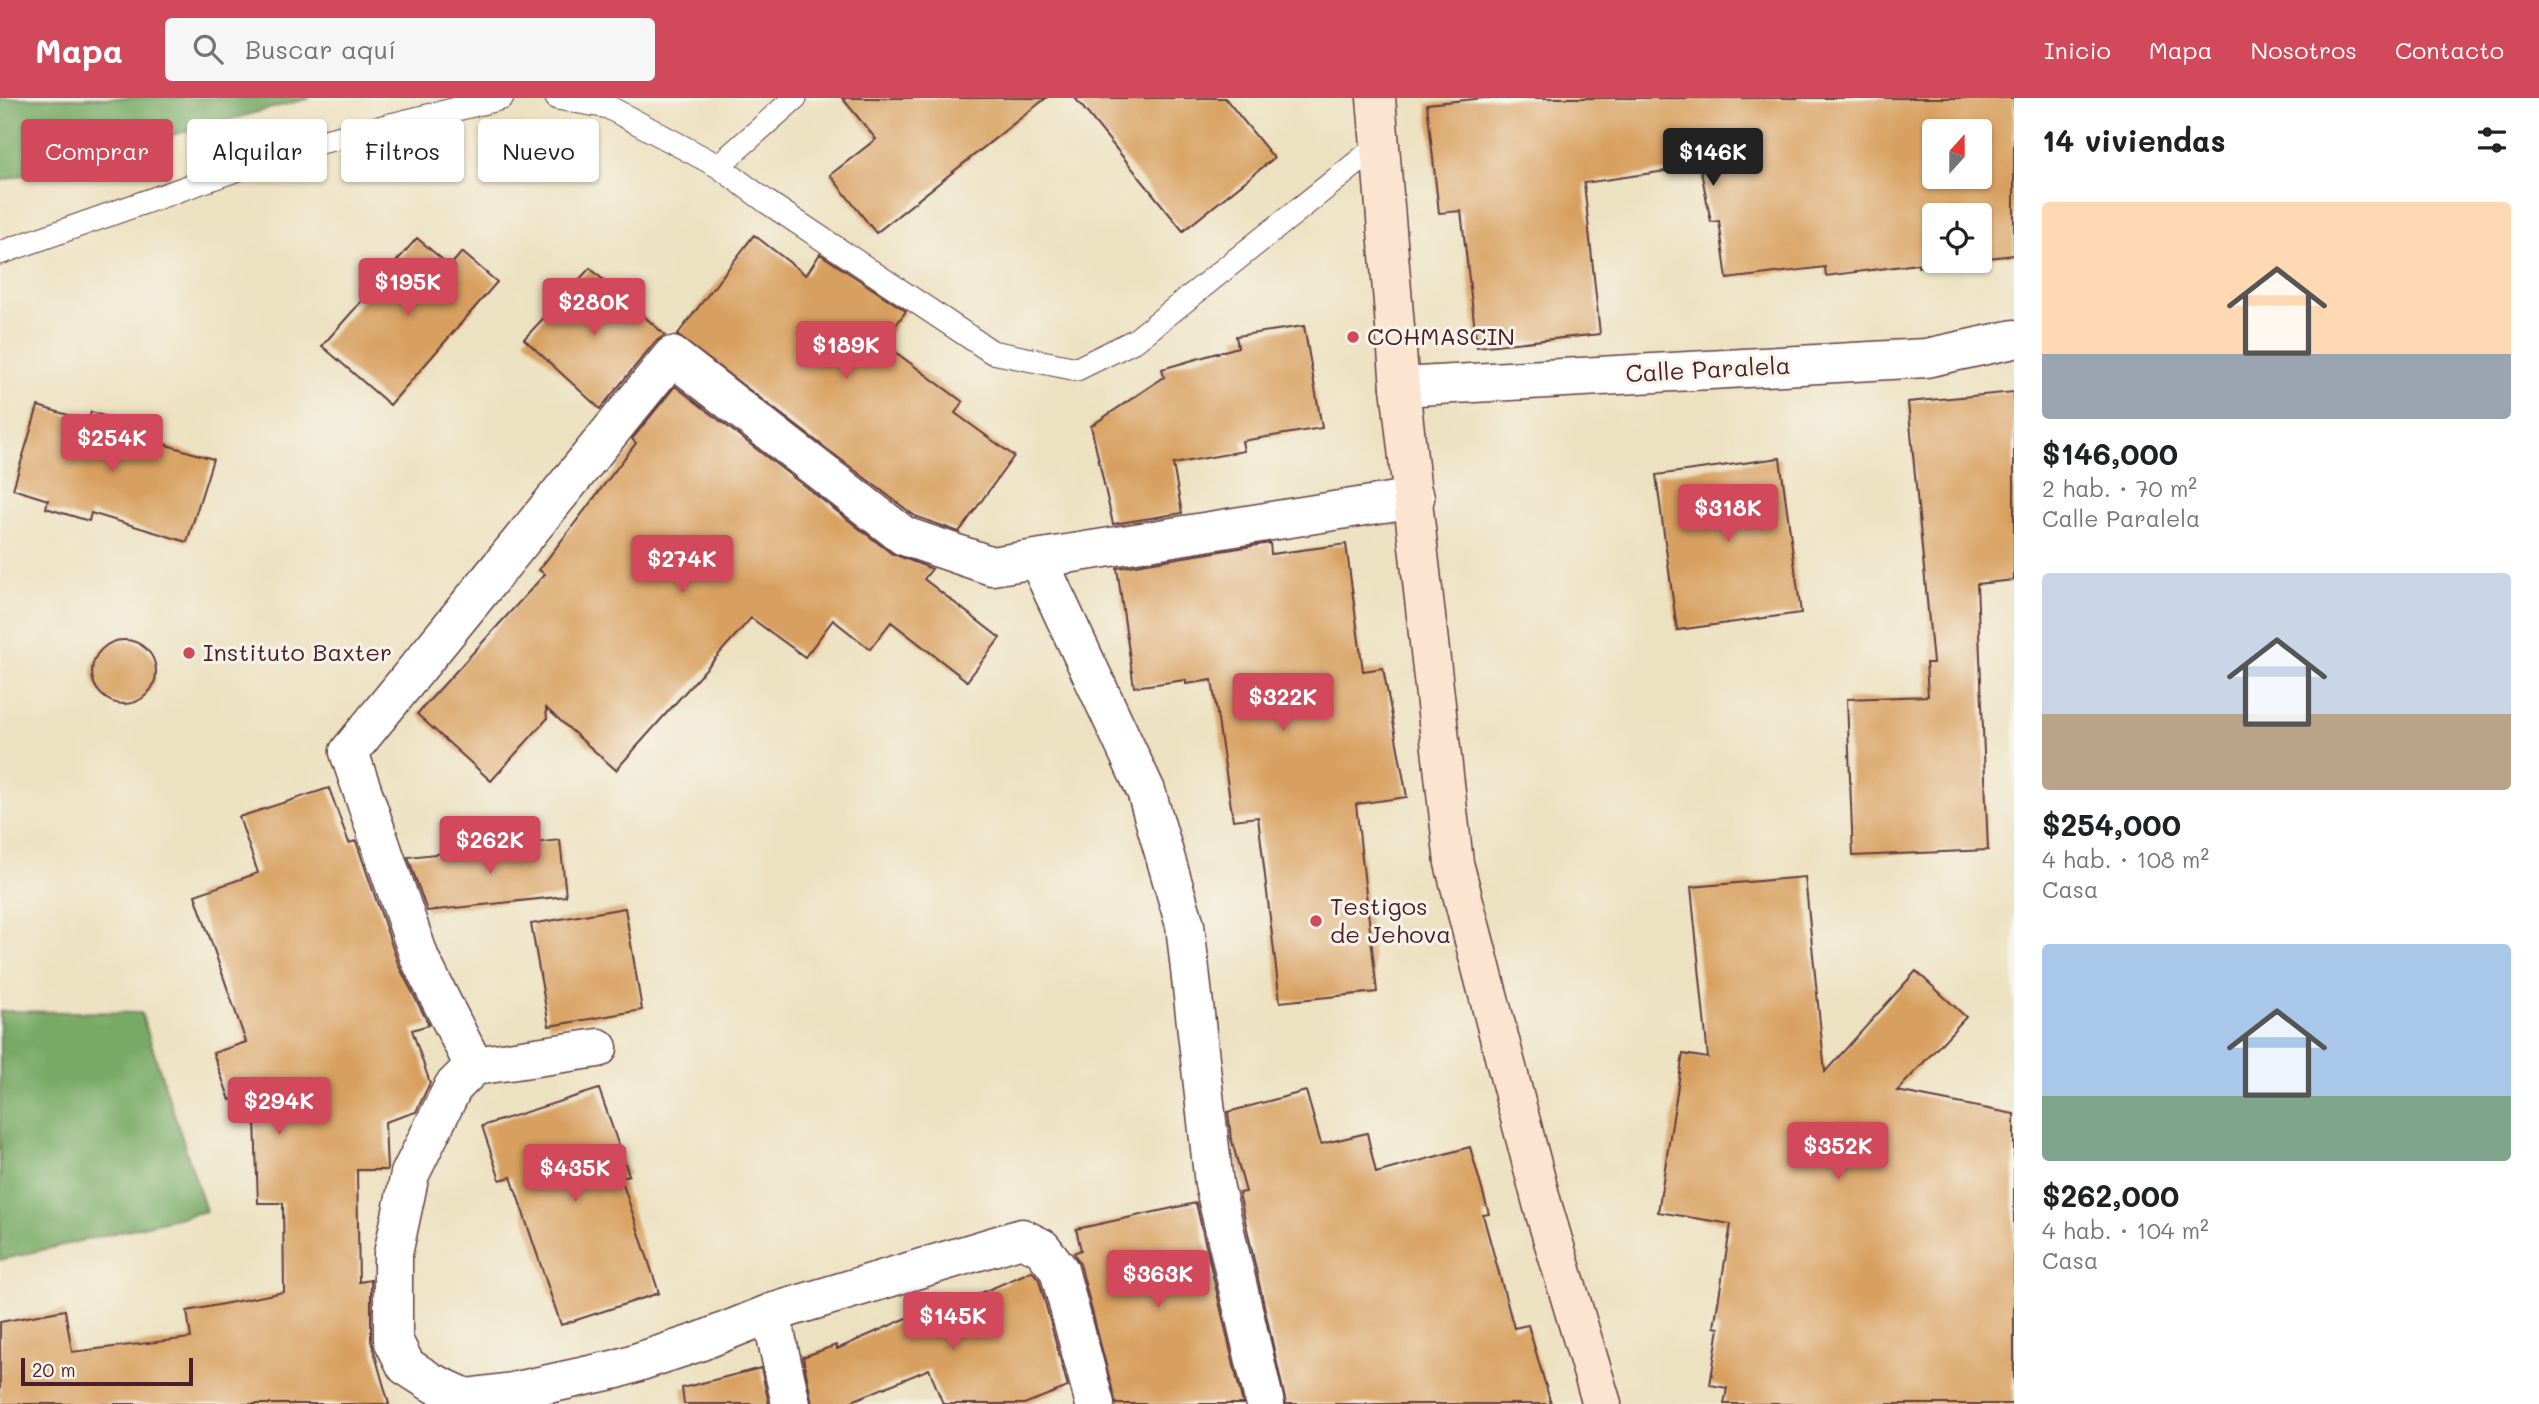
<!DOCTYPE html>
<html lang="es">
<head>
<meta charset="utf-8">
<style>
	:root { --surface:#fff; --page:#f6f6f6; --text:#202124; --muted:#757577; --accent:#d1495b }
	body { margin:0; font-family:Mali,sans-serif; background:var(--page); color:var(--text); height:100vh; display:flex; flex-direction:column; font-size:26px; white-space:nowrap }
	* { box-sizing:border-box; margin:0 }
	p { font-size:23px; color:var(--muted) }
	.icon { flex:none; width:38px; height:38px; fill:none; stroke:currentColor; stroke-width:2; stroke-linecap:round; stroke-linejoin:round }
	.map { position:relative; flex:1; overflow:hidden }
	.drawer { display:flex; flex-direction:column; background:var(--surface); width:525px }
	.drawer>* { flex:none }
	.top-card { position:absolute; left:21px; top:21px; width:665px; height:63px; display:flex; gap:14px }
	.needle { width:46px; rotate:21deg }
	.tools { position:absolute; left:1922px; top:21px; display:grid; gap:14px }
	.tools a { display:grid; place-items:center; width:70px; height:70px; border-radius:7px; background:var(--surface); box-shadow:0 2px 5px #0004; font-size:35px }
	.scale { position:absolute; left:21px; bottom:18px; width:172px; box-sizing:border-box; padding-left:7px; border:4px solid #4a1f2b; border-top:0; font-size:19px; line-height:24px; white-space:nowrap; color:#4a1f2b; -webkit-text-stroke:5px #f7f3e8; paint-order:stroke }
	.price { position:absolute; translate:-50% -60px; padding:0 16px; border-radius:7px; background:var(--accent); color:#fff; font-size:23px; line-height:46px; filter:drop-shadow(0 2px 4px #0008) }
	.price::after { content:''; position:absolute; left:50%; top:42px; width:21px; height:16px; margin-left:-10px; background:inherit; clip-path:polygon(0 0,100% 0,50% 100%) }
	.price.on { background:#222; color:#fff }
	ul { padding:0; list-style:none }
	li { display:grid; align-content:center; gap:14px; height:371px; padding:0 28px }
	li span { display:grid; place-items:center; height:217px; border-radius:7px; color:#555 }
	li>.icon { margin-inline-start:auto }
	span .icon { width:126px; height:126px; fill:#fffc; stroke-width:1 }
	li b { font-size:30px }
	h2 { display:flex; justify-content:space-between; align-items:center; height:84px; padding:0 28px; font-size:30px }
	.chip { padding:0 24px; border-radius:7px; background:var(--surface); box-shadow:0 2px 5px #0004; font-size:24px; line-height:63px }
	.chip.on { background:var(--accent); color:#fff }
	header { display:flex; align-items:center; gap:42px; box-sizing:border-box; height:98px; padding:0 35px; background:var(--accent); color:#fff }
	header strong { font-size:33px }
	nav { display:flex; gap:38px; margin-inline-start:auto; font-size:24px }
	.search { width:490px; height:63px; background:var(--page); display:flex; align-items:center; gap:18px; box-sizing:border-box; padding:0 24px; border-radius:7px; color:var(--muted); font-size:26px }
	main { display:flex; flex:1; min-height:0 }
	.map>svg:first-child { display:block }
	.forest { fill:#78aa66; stroke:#616448; stroke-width:2 }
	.building { fill:#d8a060; fill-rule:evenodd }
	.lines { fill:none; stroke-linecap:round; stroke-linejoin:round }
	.service-casing { stroke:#623c41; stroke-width:25 }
	.minor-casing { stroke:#623c41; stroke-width:41 }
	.secondary-casing { stroke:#623c41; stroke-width:41 }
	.service { stroke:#fff; stroke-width:23 }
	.minor { stroke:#fff; stroke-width:38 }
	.secondary { stroke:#fce5d0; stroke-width:38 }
	.poi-dot { fill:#d1495b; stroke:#f7f3e8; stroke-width:2.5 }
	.labels { text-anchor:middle; stroke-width:6; stroke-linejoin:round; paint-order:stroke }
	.poi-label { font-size:24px; fill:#4a1f2b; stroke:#f7f3e8; text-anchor:start }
	.street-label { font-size:24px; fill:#4a1f2b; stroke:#f7f3e8 }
</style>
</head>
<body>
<header>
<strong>Mapa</strong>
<div class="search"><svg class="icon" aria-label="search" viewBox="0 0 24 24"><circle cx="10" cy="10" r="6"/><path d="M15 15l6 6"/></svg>Buscar aquí</div>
<nav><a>Inicio</a><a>Mapa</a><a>Nosotros</a><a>Contacto</a></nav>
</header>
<main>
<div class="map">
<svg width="2014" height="1306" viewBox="0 0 2014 1306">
	<rect width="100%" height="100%" fill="#f7f3e8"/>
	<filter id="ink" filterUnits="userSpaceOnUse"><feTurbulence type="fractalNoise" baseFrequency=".0143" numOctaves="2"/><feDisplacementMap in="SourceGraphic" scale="14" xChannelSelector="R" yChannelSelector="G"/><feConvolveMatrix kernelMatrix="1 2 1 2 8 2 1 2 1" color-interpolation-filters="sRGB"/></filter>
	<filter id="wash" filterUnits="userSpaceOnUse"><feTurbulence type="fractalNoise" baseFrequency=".00686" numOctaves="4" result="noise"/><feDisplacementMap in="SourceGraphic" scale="28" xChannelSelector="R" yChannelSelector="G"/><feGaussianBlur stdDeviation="1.57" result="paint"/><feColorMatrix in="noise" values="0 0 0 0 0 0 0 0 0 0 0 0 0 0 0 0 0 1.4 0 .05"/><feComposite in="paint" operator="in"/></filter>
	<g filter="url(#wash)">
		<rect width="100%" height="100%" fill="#ece1c0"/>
		<path class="forest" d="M0,0H310L0,83Z
			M0,913L141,915L206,1113L0,1162Z"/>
		<g id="blocks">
			<path class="building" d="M842,0H1046L876,135L830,77L876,41Z
				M1075,0H1225L1274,60L1183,133Z
				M1484,0H2014V157L1979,161V117H1934V163H1969L1918,169V166L1826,178L1825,169L1727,181L1719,123L1711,124L1700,68L1584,85L1600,236L1477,249L1461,113L1439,115L1427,6ZM1934,33H1979V79H1934Z
				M754,137L806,177L820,156L906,213L883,245L963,304L955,315L1014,358L959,434L915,418L677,237Z
				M417,140L450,168L462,154L497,184L390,307L322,248Z
				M590,170L665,237L655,244L600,311L524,241Z
				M1304,228L1322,330L1242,343L1244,353L1173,366L1182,415L1113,426L1091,328L1164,279L1162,271L1238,249L1236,238Z
				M675,288L891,455L932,471L924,481L1000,540L967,583L891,524L870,551L833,522L805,559L751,520L616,672L546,610L547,621L491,683L417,616L545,476L539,472L636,345L632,341Z
				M2014,294V482L1977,486L1988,752L1853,758L1847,601L1928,598L1926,565H1933L1908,304Z
				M38,308L88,323L91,314L133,327L130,336L213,361L187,444L91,415L89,423L46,410L48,402L13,391Z
				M1780,360L1801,515L1677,532L1656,377Z
				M1270,445L1271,456L1346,446L1363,573L1383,570L1407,699L1356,706L1377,894L1280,904L1258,719L1233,722L1212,582L1186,586V582L1134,589L1117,470Z
				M92 574a32 32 0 1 1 64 0a32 32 0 1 1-64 0Z
				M329,690L349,745L356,743L399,868L429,927L412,932L430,985L416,1014L385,1024L387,1072H357L359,1184L371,1182V1243L389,1306H0V1224L65,1212L72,1254L191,1240L187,1213L284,1194L283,1105H258L254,994L230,1002L213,955L246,944L195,797L258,775L239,719Z
				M560,742L566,798L427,813L408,759Z
				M1805,779L1825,974L1916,873L1966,919L1897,993L2014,1016V1306H1724L1727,1290L1710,1287L1719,1230L1714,1229L1731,1126L1658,1114L1683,956L1708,960L1691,789Z
				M625,810L642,912L549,928L531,826Z
				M599,991L629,1077L621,1080L659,1195L561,1227L511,1079L500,1082L482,1028Z
				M1306,993L1321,1046L1367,1035L1376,1075L1470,1049L1489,1116L1483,1117L1514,1230L1528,1227L1551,1306H1286L1239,1095L1246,1094L1231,1040L1228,1014Z
				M1196,1105L1243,1306H1116L1080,1166L1074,1155L1081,1152L1076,1131Z
				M1032,1173L1039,1182L1068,1289L1024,1306H943L929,1271L845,1306H812L803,1259L836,1247L837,1251L927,1211L930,1217Z
				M761,1270L769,1306H684L682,1290Z"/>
		</g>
	</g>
	<g filter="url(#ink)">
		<use href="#blocks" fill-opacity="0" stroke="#623c41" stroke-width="2"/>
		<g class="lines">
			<g class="service-casing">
				<path id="service" d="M557,0L608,9L718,68L767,104L992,254L1077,271L1136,242L1379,47
					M718,68L795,0
					M0,155L304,48L502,0"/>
			</g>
			<g class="minor-casing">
				<path id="minor" d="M1400,289L1926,260L2014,241
					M1038,462L1146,693L1185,827L1214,1086L1265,1306
					M598,950L474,968L453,989L410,1076L393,1156V1242L406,1268L431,1284L466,1300L512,1294L617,1271L699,1244L771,1215L1022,1140L1042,1150L1059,1172L1095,1306
					M474,968L420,861L349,654L672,258L904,438L992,468L1415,400
					M771,1215L791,1306"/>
			</g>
			<g class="secondary-casing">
				<path id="secondary" d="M1376,0L1400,289L1454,765L1543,1109L1602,1306"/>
			</g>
			<use href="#service" class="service"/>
			<use href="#minor" class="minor"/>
			<use href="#secondary" class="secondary"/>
		</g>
	</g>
	<g class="poi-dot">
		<circle cx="1353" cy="239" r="7"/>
		<circle cx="189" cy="555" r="7"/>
		<circle cx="1316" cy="823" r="7"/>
	</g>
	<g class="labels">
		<g class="poi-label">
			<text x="1367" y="247">COHMASCIN</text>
			<text x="203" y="563">Instituto Baxter</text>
			<text x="1330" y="817">Testigos<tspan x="1330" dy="28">de Jehova</tspan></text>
		</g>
		<g class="street-label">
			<text transform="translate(1708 272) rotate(-3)" y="8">Calle Paralela</text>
		</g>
	</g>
</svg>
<div class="tools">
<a><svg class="needle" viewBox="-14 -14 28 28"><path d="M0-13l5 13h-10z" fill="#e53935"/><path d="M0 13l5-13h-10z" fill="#757577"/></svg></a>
<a><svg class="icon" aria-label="locate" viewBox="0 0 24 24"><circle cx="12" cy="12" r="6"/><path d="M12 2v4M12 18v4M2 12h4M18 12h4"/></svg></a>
</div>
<div class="scale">20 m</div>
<b class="price on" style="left:1713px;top:90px">$146K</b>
<b class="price" style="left:408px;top:220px">$195K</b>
<b class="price" style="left:594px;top:240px">$280K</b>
<b class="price" style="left:846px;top:283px">$189K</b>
<b class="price" style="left:112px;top:376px">$254K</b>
<b class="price" style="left:1728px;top:446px">$318K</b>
<b class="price" style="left:682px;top:497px">$274K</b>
<b class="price" style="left:1283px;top:635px">$322K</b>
<b class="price" style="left:490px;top:778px">$262K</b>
<b class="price" style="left:279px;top:1039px">$294K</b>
<b class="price" style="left:1838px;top:1084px">$352K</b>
<b class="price" style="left:575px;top:1106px">$435K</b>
<b class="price" style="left:1158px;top:1212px">$363K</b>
<b class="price" style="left:953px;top:1254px">$145K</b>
<div class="top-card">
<a class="chip on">Comprar</a>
<a class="chip">Alquilar</a>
<a class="chip">Filtros</a>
<a class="chip">Nuevo</a>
</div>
</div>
<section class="drawer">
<h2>14 viviendas<svg class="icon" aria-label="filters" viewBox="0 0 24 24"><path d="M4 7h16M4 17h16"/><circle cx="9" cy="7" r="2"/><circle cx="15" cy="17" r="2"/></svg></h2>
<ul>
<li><span style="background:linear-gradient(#ffd9b3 70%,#9aa5b1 0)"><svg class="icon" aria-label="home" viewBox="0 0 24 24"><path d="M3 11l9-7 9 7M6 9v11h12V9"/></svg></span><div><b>$146,000</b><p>2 hab. · 70 m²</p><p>Calle Paralela</p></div></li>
<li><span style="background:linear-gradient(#c9d6e8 65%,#b9a48a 0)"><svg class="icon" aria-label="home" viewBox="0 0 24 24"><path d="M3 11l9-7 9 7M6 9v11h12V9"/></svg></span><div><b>$254,000</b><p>4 hab. · 108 m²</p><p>Casa</p></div></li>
<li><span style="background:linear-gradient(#a9c7e8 70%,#7fa58c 0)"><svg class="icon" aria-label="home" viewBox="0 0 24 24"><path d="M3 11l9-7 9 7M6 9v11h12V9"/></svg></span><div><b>$262,000</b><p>4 hab. · 104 m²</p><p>Casa</p></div></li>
</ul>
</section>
</main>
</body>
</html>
